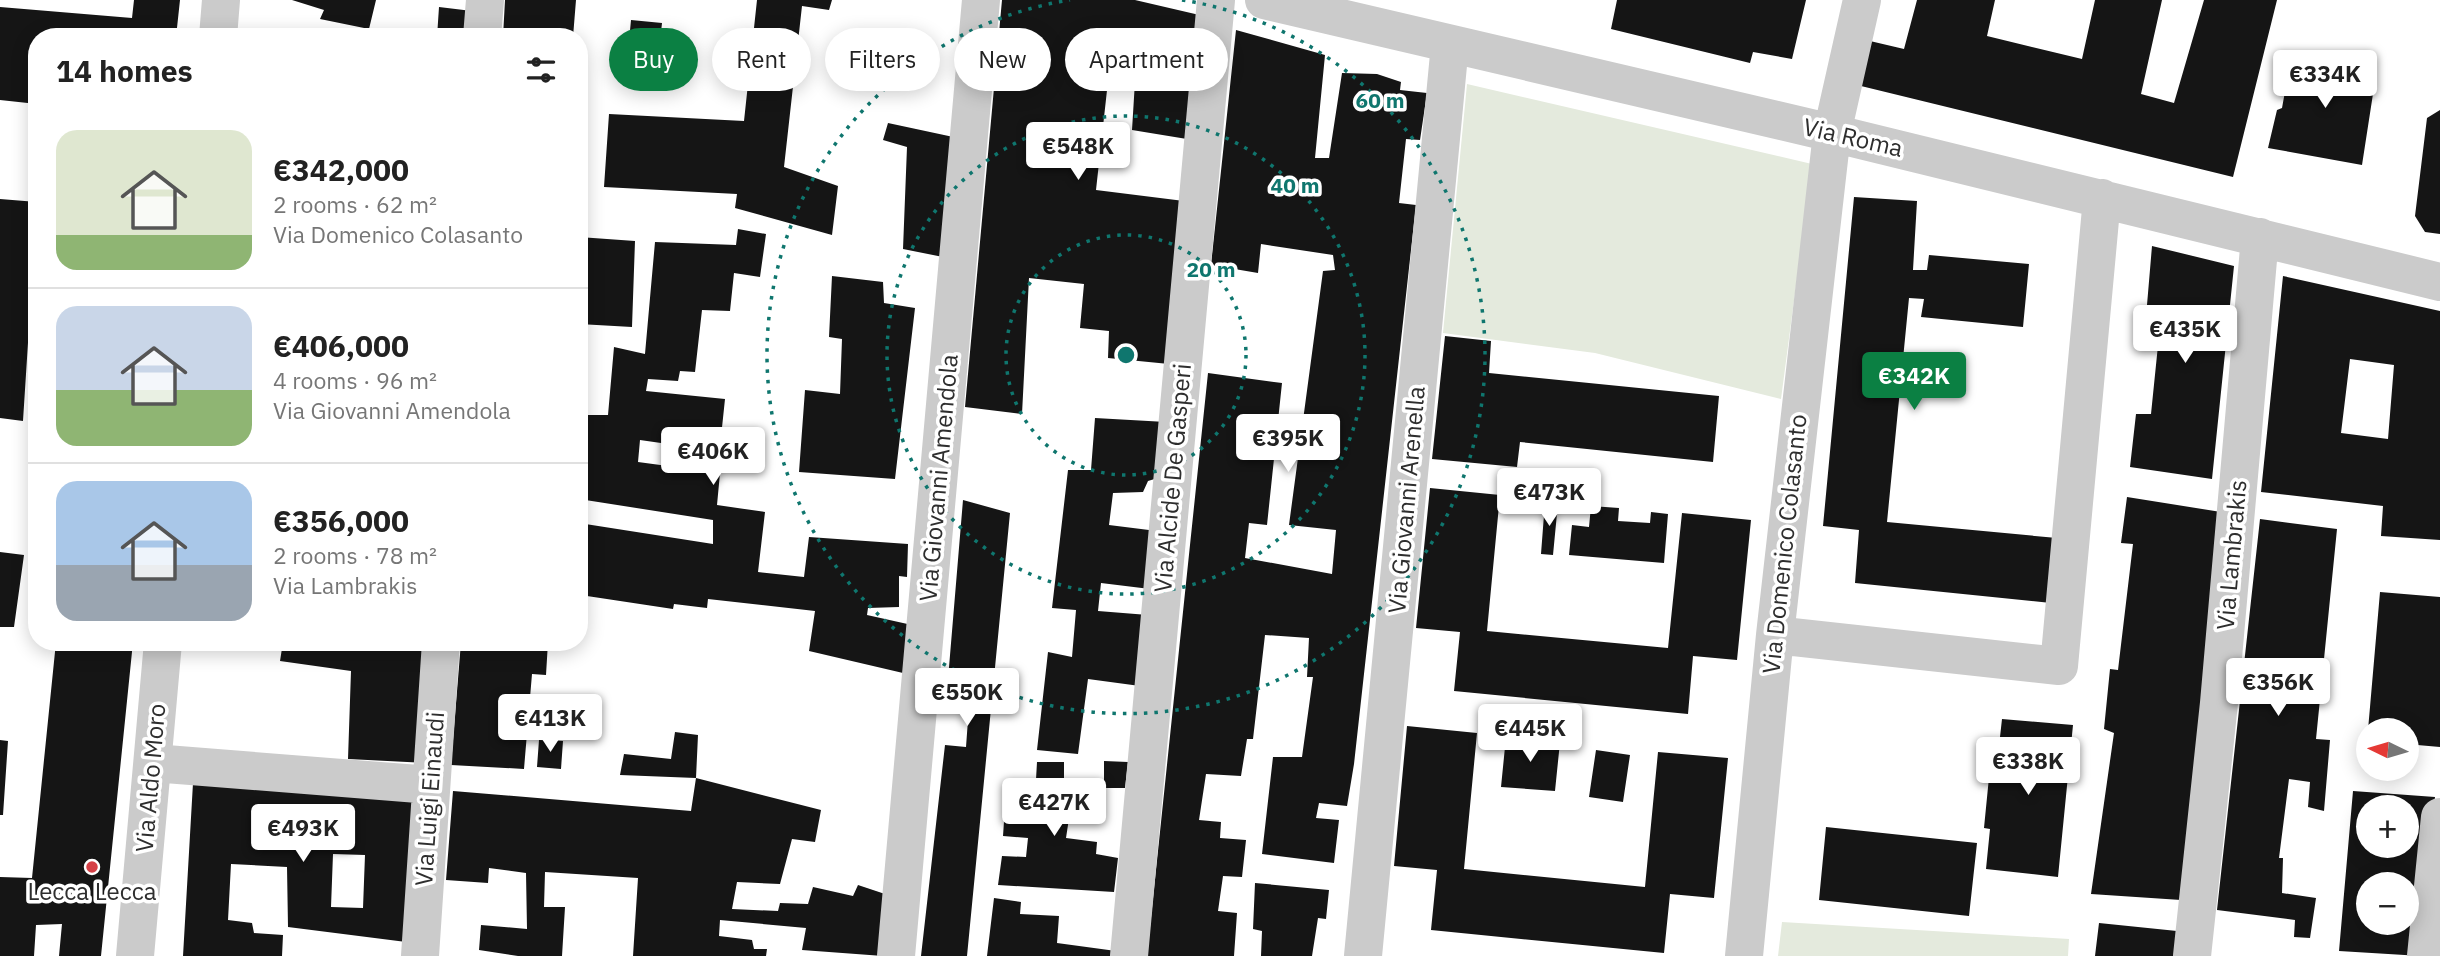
<!DOCTYPE html>
<html lang="en">
<head>
<meta charset="utf-8">
<style>
	:root { --surface:#fff; --page:#f2f2f2; --text:#222; --muted:#767676; --line:#e0e0e0; --accent:#0b8043 }
	body { margin:0; font-family:"IBM Plex Sans",sans-serif; background:var(--page); color:var(--text); height:100vh; display:flex; flex-direction:column; font-size:26px; white-space:nowrap }
	* { box-sizing:border-box; margin:0 }
	p { font-size:23px; color:var(--muted) }
	.icon { flex:none; width:38px; height:38px; fill:none; stroke:currentColor; stroke-width:2; stroke-linecap:round; stroke-linejoin:round }
	.map { position:relative; flex:1; overflow:hidden }
	.drawer { position:absolute; left:28px; top:28px; width:560px; height:623px; display:flex; flex-direction:column; background:var(--surface); border-radius:28px; box-shadow:0 4px 18px #0003 }
	.drawer>* { flex:none }
	.hud { position:absolute; left:609px; top:28px; width:665px; height:63px; display:flex; gap:14px }
	.needle { width:46px; rotate:275deg }
	.buttons { position:absolute; left:2356px; top:718px; display:grid; gap:14px }
	.buttons a { display:grid; place-items:center; width:63px; height:63px; border-radius:50%; background:var(--surface); box-shadow:0 4px 18px #0003; font-size:35px }
	.price { position:absolute; translate:-50% -60px; padding:0 16px; border-radius:7px; background:#fff; color:#222; font-size:23px; line-height:46px; filter:drop-shadow(0 2px 4px #0008) }
	.price::after { content:''; position:absolute; left:50%; top:42px; width:21px; height:16px; margin-left:-10px; background:inherit; clip-path:polygon(0 0,100% 0,50% 100%) }
	.price.selected { background:var(--accent); color:#fff }
	ul { padding:0; list-style:none }
	li { display:flex; align-items:center; gap:21px; height:175px; padding:0 28px }
	li+li { border-top:2px solid var(--line) }
	li span { display:grid; place-items:center; flex:none; width:196px; height:140px; border-radius:21px; color:#555 }
	li>.icon { margin-inline-start:auto }
	span .icon { width:84px; height:84px; fill:#fffc; stroke-width:1 }
	li b { font-size:30px }
	h2 { display:flex; justify-content:space-between; align-items:center; height:84px; padding:0 28px; font-size:30px }
	.pill { padding:0 24px; border-radius:32px; background:var(--surface); box-shadow:0 4px 18px #0003; font-size:24px; line-height:63px }
	.pill.selected { background:var(--accent); color:#fff }
	.map>svg:first-child { display:block }
	.green { fill:#e4eadd }
	.building { fill:#151515; fill-rule:evenodd }
	.lines { fill:none; stroke-linecap:round; stroke-linejoin:round }
	.minor { stroke:#cbcbcb; stroke-width:38 }
	.ring { fill:none; stroke:#0f766e; stroke-width:3.5; stroke-dasharray:3.5 7 }
	.poi-dot { fill:#d54046; stroke:#fff; stroke-width:2.5 }
	.labels { text-anchor:middle; stroke-width:7; stroke-linejoin:round; paint-order:stroke }
	.street-label { font-size:24px; fill:#2e2e2e; stroke:#fff }
	.poi-label { font-size:24px; fill:#2e2e2e; stroke:#fff }
	.centre { fill:#0f766e; stroke:#fff; stroke-width:3.5 }
	.ring-label { font-size:21px; text-anchor:middle; font-weight:bold; fill:#0f766e; stroke:#fff; stroke-width:7; stroke-linejoin:round; paint-order:stroke }
</style>
</head>
<body>
<div class="map">
<svg width="2440" height="956" viewBox="0 0 2440 956">
	<rect width="100%" height="100%" fill="#fff"/>
	<path class="green" d="M1467,84L1812,164L1781,399L1595,353L1443,333Z
		M1782,922L2069,939L2068,956H1778Z"/>
	<path class="building" d="M134,0H180L176,37H37V104L0,100V7L132,18Z
		M292,0H376L369,29L320,19L324,10Z
		M505,0H576L573,37H503Z
		M757,0H832L829,10L802,6L784,167L838,186L832,235L735,208L737,194L604,187L609,114L744,121Z
		M1002,0H1135L1208,17L1193,140L1132,130L1136,65L1110,63L1096,190L1184,201L1169,364L1108,358L1109,331L1080,328L1084,284L1029,278L1022,414L965,407Z
		M1617,0H1806L1792,59L1753,52L1750,63L1611,29Z
		M1917,0H1995L1987,36L2082,59L2095,0H2162L2141,94L2174,103L2204,0H2277L2233,177L1861,86L1870,41L1904,49Z
		M439,7L472,11L470,37H437Z
		M631,20L662,23L655,87L625,84Z
		M1236,30L1325,55L1315,158H1329L1342,73L1377,74L1401,82L1400,90L1427,93L1420,140L1406,139L1399,203L1416,205L1354,764L1347,806L1319,803L1316,818L1339,820L1334,863L1262,854L1273,757H1302L1313,677H1307L1309,638L1265,635L1253,739H1247L1241,776L1206,774L1199,820L1221,822L1220,838L1246,840L1242,877L1223,876L1218,911L1237,913L1234,956H1147L1208,373L1282,383L1267,525L1249,523L1245,558L1332,574L1336,530L1289,525L1323,271L1335,270L1333,255L1261,244L1258,273L1211,265Z
		M2292,53L2377,68L2362,165L2268,148L2277,110L2282,108Z
		M2440,110V234L2425,232L2415,216L2427,118Z
		M888,123L958,138L948,258L903,249L907,147L883,140Z
		M1854,197L1917,201L1913,270H1927L1929,255L2029,264L2023,327L1921,317L1924,299L1909,298L1887,522L2057,538L2051,603L1855,583L1859,530L1823,526Z
		M0,199L37,202L23,421L0,418Z
		M738,229L766,234L760,277L734,273L730,311L702,310L695,372L680,371L678,381L648,379L646,391L725,399L721,437L680,433L675,445L640,440L638,462L720,473L717,505L765,512L758,572L804,577L809,537L908,544L907,577L899,576V607L868,608L867,615L912,625L903,673L809,651L815,611L708,599L707,608L674,604L673,609L587,596L579,627V523L713,544V520L579,499V415H608L614,347L645,354L655,242L736,245Z
		M579,237L635,241L632,327L579,324Z
		M2152,246L2234,266L2212,479L2130,467L2136,414H2151L2162,306L2147,305Z
		M832,276L883,282L884,303L915,308L895,479L799,472L805,390L840,394L842,339L829,337Z
		M2283,276L2440,311V540L2381,536L2383,506L2261,492ZM2350,359L2394,365L2388,439L2341,433Z
		M1445,336L1491,341L1489,373L1719,396L1713,462L1520,442L1517,467L1432,459Z
		M1095,418L1166,422L1161,477L1148,481L1143,492L1113,493L1109,525L1157,531L1150,589L1101,583L1098,611L1148,615L1140,686L1088,679L1078,754L1037,750L1048,652L1072,657L1076,610L1052,608L1068,470H1091Z
		M1430,488L1500,495L1487,631L1668,648L1682,513L1751,520L1737,660L1693,656L1688,714L1454,691L1460,632L1416,628Z
		M2127,497L2221,512L2181,900L2091,894L2114,733L2104,729L2110,669L2118,670L2133,544L2121,543Z
		M963,500L1010,513L967,956H921L945,745L966,747L969,706L946,703Z
		M1545,502L1558,503L1553,555L1541,554Z
		M1591,506L1619,508L1618,521L1650,523L1651,512L1668,514L1664,563L1569,555L1572,525L1589,527Z
		M2260,519L2337,529L2316,739L2330,740L2324,811L2308,807L2310,782L2289,779L2279,858H2283L2282,893L2316,898L2310,938L2294,937L2295,920L2217,910Z
		M0,552L24,555L14,627H0Z
		M2380,592L2440,597V747L2406,744V730H2368Z
		M56,642H133L101,956H59L62,924L36,925L34,956H0V877L32,878Z
		M283,642H429L427,763L348,759L351,671L280,661Z
		M461,642H548L546,675L532,674L524,769L451,765Z
		M2002,719L2073,725L2058,877L1986,869L1990,829L1984,828L1991,757L1998,755Z
		M1407,726L1477,733L1464,869L1645,887L1658,752L1728,758L1714,898L1670,894L1664,953L1431,930L1437,870L1394,866Z
		M675,732L698,735L696,778L620,775L624,754L671,759Z
		M1506,737L1560,742L1555,791L1501,787Z
		M0,740L8,741L3,815H0Z
		M539,740L563,741L561,769L537,767Z
		M1596,750L1630,755L1623,802L1589,797Z
		M1104,761L1128,762L1125,788H1104Z
		M1037,762H1064V783L1103,790L1102,806L1071,805L1066,838L1097,842L1096,854L1118,858L1114,892L998,885L1002,856L1026,857L1028,838L1003,836L1006,793L1035,797Z
		M696,778L821,810L815,842L792,839L780,884L737,882L732,909L778,911L780,903L808,904L813,887L853,896L858,885L891,896L883,956L802,950L806,928L720,920L719,936L752,940L754,949H767L766,956H633L638,878L545,872L544,907H565L562,956H518L479,950L481,925L527,929L526,873L489,868L488,883L446,880L453,791L691,811Z
		M193,783L423,797L414,943L288,927L287,867L231,864L228,920L252,923L254,933L283,935L282,956H183ZM333,854L365,855L363,908L331,907Z
		M2353,791L2435,797L2421,956L2339,951ZM2368,807H2406V845H2368ZM2368,884H2406V922H2368Z
		M1826,827L1977,843L1969,916L1819,900Z
		M1255,883L1329,890L1326,919L1318,918L1312,956H1261L1262,931L1253,929Z
		M994,898L1021,902L1020,914L1059,916L1057,943L1116,951L1115,956H987Z
		M2099,923L2177,931L2174,956H2095Z"/>
	<g class="lines">
		<path class="minor" d="M1264,0L1832,133L2440,282
			M218,37L221,0
			M482,37L485,0
			M1775,635L2059,666L2102,198
			M153,763L431,785
			M135,956L163,642
			M420,956L441,642
			M896,956L981,0
			M1129,956L1216,0
			M1363,956L1450,44
			M1744,956L1775,635L1832,133L1862,0
			M2192,956L2219,703L2260,237
			M2426,956L2440,817"/>
	</g>
	<g class="ring">
		<circle cx="1126" cy="355" r="120"/>
		<circle cx="1126" cy="355" r="239"/>
		<path d="M1182 0A359 359 0 1 1 1070 0"/>
	</g>
	<circle class="poi-dot" cx="92" cy="867" r="7"/>
	<g class="labels">
		<g class="street-label">
			<text transform="translate(1853 138) rotate(13)" y="8">Via Roma</text>
			<text transform="translate(939 478) rotate(-85)" y="8">Via Giovanni Amendola</text>
			<text transform="translate(1173 478) rotate(-85)" y="8">Via Alcide De Gasperi</text>
			<text transform="translate(1407 500) rotate(-85)" y="8">Via Giovanni Arenella</text>
			<text transform="translate(1785 544) rotate(-84)" y="8">Via Domenico Colasanto</text>
			<text transform="translate(2232 555) rotate(-85)" y="8">Via Lambrakis</text>
			<text transform="translate(151 778) rotate(-85)" y="8">Via Aldo Moro</text>
			<text transform="translate(430 799) rotate(-86)" y="8">Via Luigi Einaudi</text>
		</g>
		<g class="poi-label">
			<text x="92" y="900">Lecca Lecca</text>
		</g>
	</g>
	<circle cx="1126" cy="355" r="10" class="centre"/>
	<g class="ring-label">
		<text x="1380" y="108">60 m</text>
		<text x="1295" y="193">40 m</text>
		<text x="1211" y="277">20 m</text>
	</g>
</svg>
<div class="buttons">
<a><svg class="needle" viewBox="-14 -14 28 28"><path d="M0-13l5 13h-10z" fill="#e53935"/><path d="M0 13l5-13h-10z" fill="#767676"/></svg></a>
<a>+</a>
<a>−</a>
</div>
<b class="price" style="left:2325px;top:110px">€334K</b>
<b class="price" style="left:1078px;top:182px">€548K</b>
<b class="price" style="left:2185px;top:365px">€435K</b>
<b class="price selected" style="left:1914px;top:412px">€342K</b>
<b class="price" style="left:1288px;top:474px">€395K</b>
<b class="price" style="left:713px;top:487px">€406K</b>
<b class="price" style="left:1549px;top:528px">€473K</b>
<b class="price" style="left:2278px;top:718px">€356K</b>
<b class="price" style="left:967px;top:728px">€550K</b>
<b class="price" style="left:550px;top:754px">€413K</b>
<b class="price" style="left:1530px;top:764px">€445K</b>
<b class="price" style="left:2028px;top:797px">€338K</b>
<b class="price" style="left:1054px;top:838px">€427K</b>
<b class="price" style="left:303px;top:864px">€493K</b>
<div class="hud">
<a class="pill selected">Buy</a>
<a class="pill">Rent</a>
<a class="pill">Filters</a>
<a class="pill">New</a>
<a class="pill">Apartment</a>
</div>
<section class="drawer">
<h2>14 homes<svg class="icon" aria-label="filters" viewBox="0 0 24 24"><path d="M4 7h16M4 17h16"/><circle cx="9" cy="7" r="2"/><circle cx="15" cy="17" r="2"/></svg></h2>
<ul>
<li><span style="background:linear-gradient(#dfe7d0 75%,#8fb573 0)"><svg class="icon" aria-label="home" viewBox="0 0 24 24"><path d="M3 11l9-7 9 7M6 9v11h12V9"/></svg></span><div><b>€342,000</b><p>2 rooms · 62 m²</p><p>Via Domenico Colasanto</p></div></li>
<li><span style="background:linear-gradient(#c9d6e8 60%,#8fb573 0)"><svg class="icon" aria-label="home" viewBox="0 0 24 24"><path d="M3 11l9-7 9 7M6 9v11h12V9"/></svg></span><div><b>€406,000</b><p>4 rooms · 96 m²</p><p>Via Giovanni Amendola</p></div></li>
<li><span style="background:linear-gradient(#a9c7e8 60%,#9aa5b1 0)"><svg class="icon" aria-label="home" viewBox="0 0 24 24"><path d="M3 11l9-7 9 7M6 9v11h12V9"/></svg></span><div><b>€356,000</b><p>2 rooms · 78 m²</p><p>Via Lambrakis</p></div></li>
</ul>
</section>
</div>
</body>
</html>
